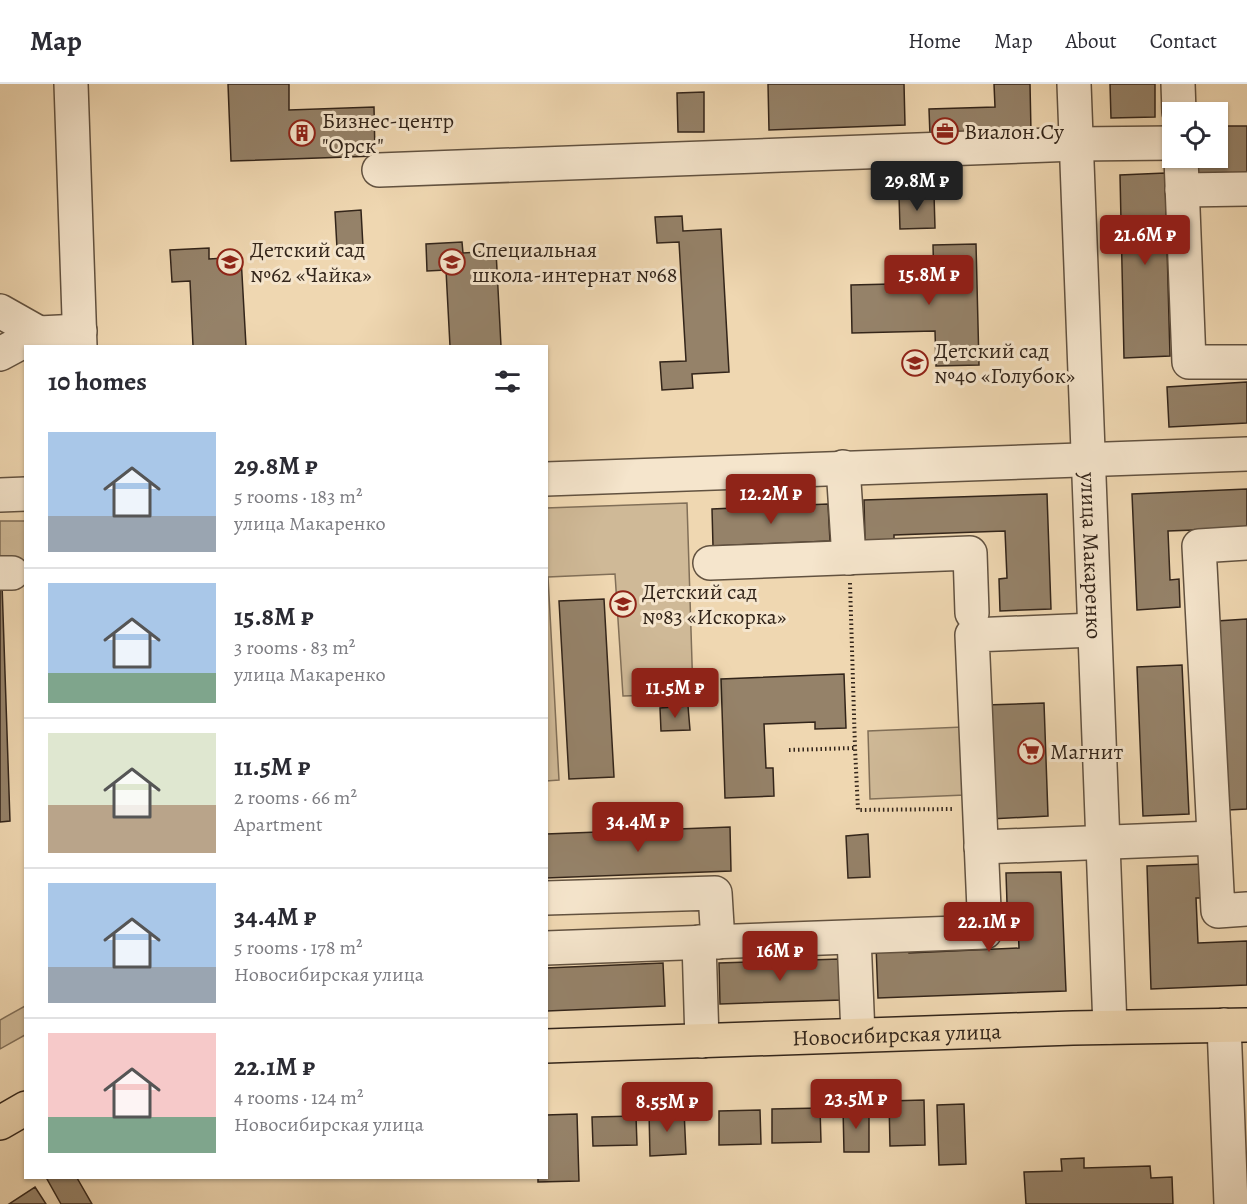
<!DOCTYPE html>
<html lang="en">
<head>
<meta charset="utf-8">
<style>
	:root { --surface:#fff; --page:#f7f7f7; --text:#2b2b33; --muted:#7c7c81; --line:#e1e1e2; --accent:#8f2418 }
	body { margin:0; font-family:Alegreya,serif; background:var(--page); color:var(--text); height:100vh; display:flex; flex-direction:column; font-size:22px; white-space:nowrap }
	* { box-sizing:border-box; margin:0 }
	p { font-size:20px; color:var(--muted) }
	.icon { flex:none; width:33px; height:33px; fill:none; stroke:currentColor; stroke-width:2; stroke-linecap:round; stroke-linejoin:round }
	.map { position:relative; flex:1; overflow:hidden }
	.side { position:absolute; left:24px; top:261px; width:524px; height:834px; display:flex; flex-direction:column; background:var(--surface); border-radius:0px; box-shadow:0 2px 4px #0004 }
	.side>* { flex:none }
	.buttons { position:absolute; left:1162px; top:18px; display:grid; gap:12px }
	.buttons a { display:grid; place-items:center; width:66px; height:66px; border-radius:0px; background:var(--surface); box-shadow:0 2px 4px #0004; font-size:30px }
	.price { position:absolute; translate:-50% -51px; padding:0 14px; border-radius:6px; background:var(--accent); color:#fff; font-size:20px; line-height:39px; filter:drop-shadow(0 2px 3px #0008) }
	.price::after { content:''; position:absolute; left:50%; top:36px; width:18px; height:14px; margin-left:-9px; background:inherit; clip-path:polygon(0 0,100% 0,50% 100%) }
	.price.active { background:#222; color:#fff }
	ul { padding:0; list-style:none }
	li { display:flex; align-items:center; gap:18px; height:150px; padding:0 24px }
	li+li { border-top:2px solid var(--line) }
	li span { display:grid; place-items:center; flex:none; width:168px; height:120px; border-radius:0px; color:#555 }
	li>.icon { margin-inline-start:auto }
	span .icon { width:72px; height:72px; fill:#fffc; stroke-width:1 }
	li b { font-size:26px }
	h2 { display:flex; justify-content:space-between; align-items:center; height:72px; padding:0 24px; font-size:26px }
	header { display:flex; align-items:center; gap:36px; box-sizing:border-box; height:84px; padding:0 30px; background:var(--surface); border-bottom:2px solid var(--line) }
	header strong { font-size:28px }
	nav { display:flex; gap:33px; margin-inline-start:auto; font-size:21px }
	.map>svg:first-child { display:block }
	.green { fill:#cfb997; stroke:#816f58; stroke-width:1.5 }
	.building { fill:#958269; stroke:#33251a; stroke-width:1.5 }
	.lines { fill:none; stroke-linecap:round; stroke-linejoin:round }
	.minor-casing { stroke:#625240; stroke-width:36 }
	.major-casing { stroke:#33251a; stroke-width:36 }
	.path { stroke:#33251a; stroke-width:4; stroke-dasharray:1.5 3; stroke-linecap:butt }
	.minor { stroke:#f5e5cc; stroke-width:33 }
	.major { stroke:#efd7b1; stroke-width:33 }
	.labels { text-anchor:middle; stroke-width:6; stroke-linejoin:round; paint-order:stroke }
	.poi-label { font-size:22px; fill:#33251a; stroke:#f5e5cc; text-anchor:start }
	.street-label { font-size:22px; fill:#33251a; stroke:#f5e5cc }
</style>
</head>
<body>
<header>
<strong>Map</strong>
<nav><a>Home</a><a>Map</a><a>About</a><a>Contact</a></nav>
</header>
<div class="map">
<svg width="1247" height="1120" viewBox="0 0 1247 1120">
	<rect width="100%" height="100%" fill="#efd7b1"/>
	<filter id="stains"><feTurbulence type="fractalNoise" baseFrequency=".00333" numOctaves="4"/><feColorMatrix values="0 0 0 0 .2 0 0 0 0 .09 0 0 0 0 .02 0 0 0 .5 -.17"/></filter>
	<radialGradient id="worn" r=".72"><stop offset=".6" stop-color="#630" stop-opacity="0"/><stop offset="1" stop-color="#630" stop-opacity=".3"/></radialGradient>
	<path class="green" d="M687,419L693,610L623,612L615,490L548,493L559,696L546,697V424Z
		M0,437H25V476L0,477Z
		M963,643L965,711L870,715L868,647Z
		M25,922V951L0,965V936Z"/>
	<path class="building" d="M228,0H289V26L374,23L375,72L231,77Z
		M768,0H904L905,41L769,46Z
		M994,0H1030L1031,48L930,52L929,25L995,23Z
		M1110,0H1155V33L1111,34Z
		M704,8V48H678L677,9Z
		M1218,42H1247V91L1191,93L1190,74H1218Z
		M1165,89L1170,272L1124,274L1120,91Z
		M934,110L935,144L900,145L899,111Z
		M361,126L363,163L337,164L335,128Z
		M682,132L683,147L721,145L729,288L692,290L693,304L662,306L660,278L686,277L679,158L657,159L655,133Z
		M462,158L463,169L496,167L501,262H450L446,186L427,187L426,160Z
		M976,160L979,281L936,282L935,247L852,249L851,201L934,199L933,161Z
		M209,164V175L241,173L246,262H193L190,197L172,198L170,166Z
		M1247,298V339L1169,343L1167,303Z
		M1247,405V454L1222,445L1168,447L1170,496L1179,495L1180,523L1137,526L1132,410Z
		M1047,410L1051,525L1000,527L999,495L1007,494L1005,447L894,451V458L865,459L864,416Z
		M828,420L830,457L713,462L712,425Z
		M0,500H2L10,737L0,738Z
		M604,515L614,693L569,695L559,517Z
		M1247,535V725L1228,726L1217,537Z
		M1182,581L1189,730L1143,732L1137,583Z
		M844,590L846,644L815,645V638L764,640L766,684H773L774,712L725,714L721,595Z
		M1044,619L1048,732L990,735L985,621Z
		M688,622L690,646L661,647L660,624Z
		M730,743L731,787L546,794V750Z
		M868,750L870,793L848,794L846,752Z
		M1205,780L1207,814H1196L1198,859L1247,857V901L1151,905L1147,782Z
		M1061,788L1066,907L878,914L876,861L908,860L909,869L1019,864L1017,819H1007L1006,789Z
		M840,875L842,916L720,920L719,879Z
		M663,879L665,922L547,927L546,884Z
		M924,1016L925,1061L890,1062L889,1017Z
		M964,1020L966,1080L939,1081L937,1021Z
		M820,1024L821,1058L772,1059V1025Z
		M843,1024H869V1068H844Z
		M684,1026L686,1070L650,1072L649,1027Z
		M760,1026L761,1060L719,1061V1027Z
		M577,1030L579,1097L538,1098V1094H546V1031Z
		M636,1032L637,1061L593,1062L592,1033Z
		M1084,1074V1084L1150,1082L1151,1094L1172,1093L1173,1120H1026L1024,1088L1062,1087L1061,1075Z
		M49,1094H77L92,1120H61L47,1095Z
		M35,1103L46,1120H9Z"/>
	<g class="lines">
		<g class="minor-casing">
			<g id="minor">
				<path d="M71,0L80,262"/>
				<path id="s1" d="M1074,0L1110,943"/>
				<path d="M1178,0L1179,28"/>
				<path d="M1181,74L1189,278H1247"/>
				<path d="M379,86L1076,60L1173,59"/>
				<path d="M1182,106L1247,105"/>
				<path d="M0,227L39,249"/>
				<path d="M0,270L39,249L80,247"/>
				<path d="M843,383L849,474"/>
				<path d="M546,395L1247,370"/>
				<path d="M0,411L26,410"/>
				<path d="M1247,459L1199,462L1218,827L1247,825"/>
				<path d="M710,479L970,469L972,529"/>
				<path d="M0,489H12"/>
				<path d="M981,763L1214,754"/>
				<path d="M546,814L715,809L718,858"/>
				<path d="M854,853L858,951"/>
				<path d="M699,858L702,957"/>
				<path d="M546,864L985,848L972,551L1094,546"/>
				<path d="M1224,941L1231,1120"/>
			</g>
		</g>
		<g class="major-casing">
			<g id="major">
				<path id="s2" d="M546,962L1073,944L1247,941"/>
				<path d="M0,1039L26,1024"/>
			</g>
		</g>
		<path class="path" d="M850,499L855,664
			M789,666L855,664L858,726L953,725"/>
		<use href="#minor" class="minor"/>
		<use href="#major" class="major"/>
	</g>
	<defs>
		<g id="office-ring" transform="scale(1.35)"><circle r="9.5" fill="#f5e5cc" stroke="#8f2418" stroke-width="1.5"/><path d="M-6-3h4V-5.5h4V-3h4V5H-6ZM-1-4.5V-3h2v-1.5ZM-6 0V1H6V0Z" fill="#8f2418"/></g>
		<g id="building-ring" transform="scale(1.35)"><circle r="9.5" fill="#f5e5cc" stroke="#8f2418" stroke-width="1.5"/><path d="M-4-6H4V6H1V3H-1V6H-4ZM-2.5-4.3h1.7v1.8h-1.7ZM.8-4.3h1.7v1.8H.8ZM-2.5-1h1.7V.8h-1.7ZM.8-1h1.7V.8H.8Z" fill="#8f2418"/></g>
		<g id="school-ring" transform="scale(1.35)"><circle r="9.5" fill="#f5e5cc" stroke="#8f2418" stroke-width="1.5"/><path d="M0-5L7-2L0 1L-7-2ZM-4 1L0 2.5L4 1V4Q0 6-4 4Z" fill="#8f2418"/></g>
		<g id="supermarket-ring" transform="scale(1.35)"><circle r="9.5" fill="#f5e5cc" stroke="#8f2418" stroke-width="1.5"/><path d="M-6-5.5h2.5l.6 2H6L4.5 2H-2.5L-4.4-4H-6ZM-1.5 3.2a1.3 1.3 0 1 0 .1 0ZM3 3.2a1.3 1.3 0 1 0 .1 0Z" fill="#8f2418"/></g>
	</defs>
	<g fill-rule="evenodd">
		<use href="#office-ring" x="945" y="47"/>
		<use href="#building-ring" x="302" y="49"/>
		<use href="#school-ring" x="230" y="178"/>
		<use href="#school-ring" x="452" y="178"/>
		<use href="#school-ring" x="915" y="279"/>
		<use href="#school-ring" x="623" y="520"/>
		<use href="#supermarket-ring" x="1031" y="667"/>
	</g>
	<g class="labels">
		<g class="poi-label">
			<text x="322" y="44">Бизнес-центр<tspan x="322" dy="25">"Орск"</tspan></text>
			<text x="964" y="55">Виалон.Су</text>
			<text x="250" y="173">Детский сад<tspan x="250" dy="25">№62 «Чайка»</tspan></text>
			<text x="472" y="173">Специальная<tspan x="472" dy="25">школа-интернат №68</tspan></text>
			<text x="934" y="274">Детский сад<tspan x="934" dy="25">№40 «Голубок»</tspan></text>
			<text x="642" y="515">Детский сад<tspan x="642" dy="25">№83 «Искорка»</tspan></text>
			<text x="1050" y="675">Магнит</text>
		</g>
		<g class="street-label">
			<text dy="8" stroke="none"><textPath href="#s1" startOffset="472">улица Макаренко</textPath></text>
			<text dy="8" stroke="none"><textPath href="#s2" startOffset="351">Новосибирская улица</textPath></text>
		</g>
	</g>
	<rect width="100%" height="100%" filter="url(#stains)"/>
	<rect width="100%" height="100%" fill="url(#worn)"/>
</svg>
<div class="buttons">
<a><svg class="icon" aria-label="locate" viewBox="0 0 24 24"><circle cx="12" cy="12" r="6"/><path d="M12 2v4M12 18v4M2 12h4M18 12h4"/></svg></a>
</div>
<b class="price active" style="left:917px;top:128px">29.8M ₽</b>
<b class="price" style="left:1145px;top:182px">21.6M ₽</b>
<b class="price" style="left:929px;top:222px">15.8M ₽</b>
<b class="price" style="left:771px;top:441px">12.2M ₽</b>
<b class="price" style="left:675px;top:635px">11.5M ₽</b>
<b class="price" style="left:638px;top:769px">34.4M ₽</b>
<b class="price" style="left:989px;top:869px">22.1M ₽</b>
<b class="price" style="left:780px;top:898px">16M ₽</b>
<b class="price" style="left:856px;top:1046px">23.5M ₽</b>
<b class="price" style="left:667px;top:1049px">8.55M ₽</b>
<section class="side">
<h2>10 homes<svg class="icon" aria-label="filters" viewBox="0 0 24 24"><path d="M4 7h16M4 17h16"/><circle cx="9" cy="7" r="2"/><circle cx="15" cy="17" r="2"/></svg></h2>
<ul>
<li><span style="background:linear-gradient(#a9c7e8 70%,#9aa5b1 0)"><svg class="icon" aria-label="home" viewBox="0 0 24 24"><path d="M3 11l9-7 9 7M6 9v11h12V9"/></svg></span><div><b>29.8M ₽</b><p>5 rooms · 183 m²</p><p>улица Макаренко</p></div></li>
<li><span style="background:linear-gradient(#a9c7e8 75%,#7fa58c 0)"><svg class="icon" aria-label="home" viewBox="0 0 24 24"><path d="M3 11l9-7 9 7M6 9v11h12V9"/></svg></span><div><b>15.8M ₽</b><p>3 rooms · 83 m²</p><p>улица Макаренко</p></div></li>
<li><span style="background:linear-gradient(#dfe7d0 60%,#b9a48a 0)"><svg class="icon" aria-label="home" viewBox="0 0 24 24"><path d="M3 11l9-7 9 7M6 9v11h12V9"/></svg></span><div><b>11.5M ₽</b><p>2 rooms · 66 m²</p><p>Apartment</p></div></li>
<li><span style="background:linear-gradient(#a9c7e8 70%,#9aa5b1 0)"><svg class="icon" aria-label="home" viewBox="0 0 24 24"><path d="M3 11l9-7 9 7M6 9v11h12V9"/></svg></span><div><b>34.4M ₽</b><p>5 rooms · 178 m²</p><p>Новосибирская улица</p></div></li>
<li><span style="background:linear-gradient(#f6c9c9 70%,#7fa58c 0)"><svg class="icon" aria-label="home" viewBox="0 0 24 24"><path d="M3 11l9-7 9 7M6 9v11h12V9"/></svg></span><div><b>22.1M ₽</b><p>4 rooms · 124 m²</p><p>Новосибирская улица</p></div></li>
</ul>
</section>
</div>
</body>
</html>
